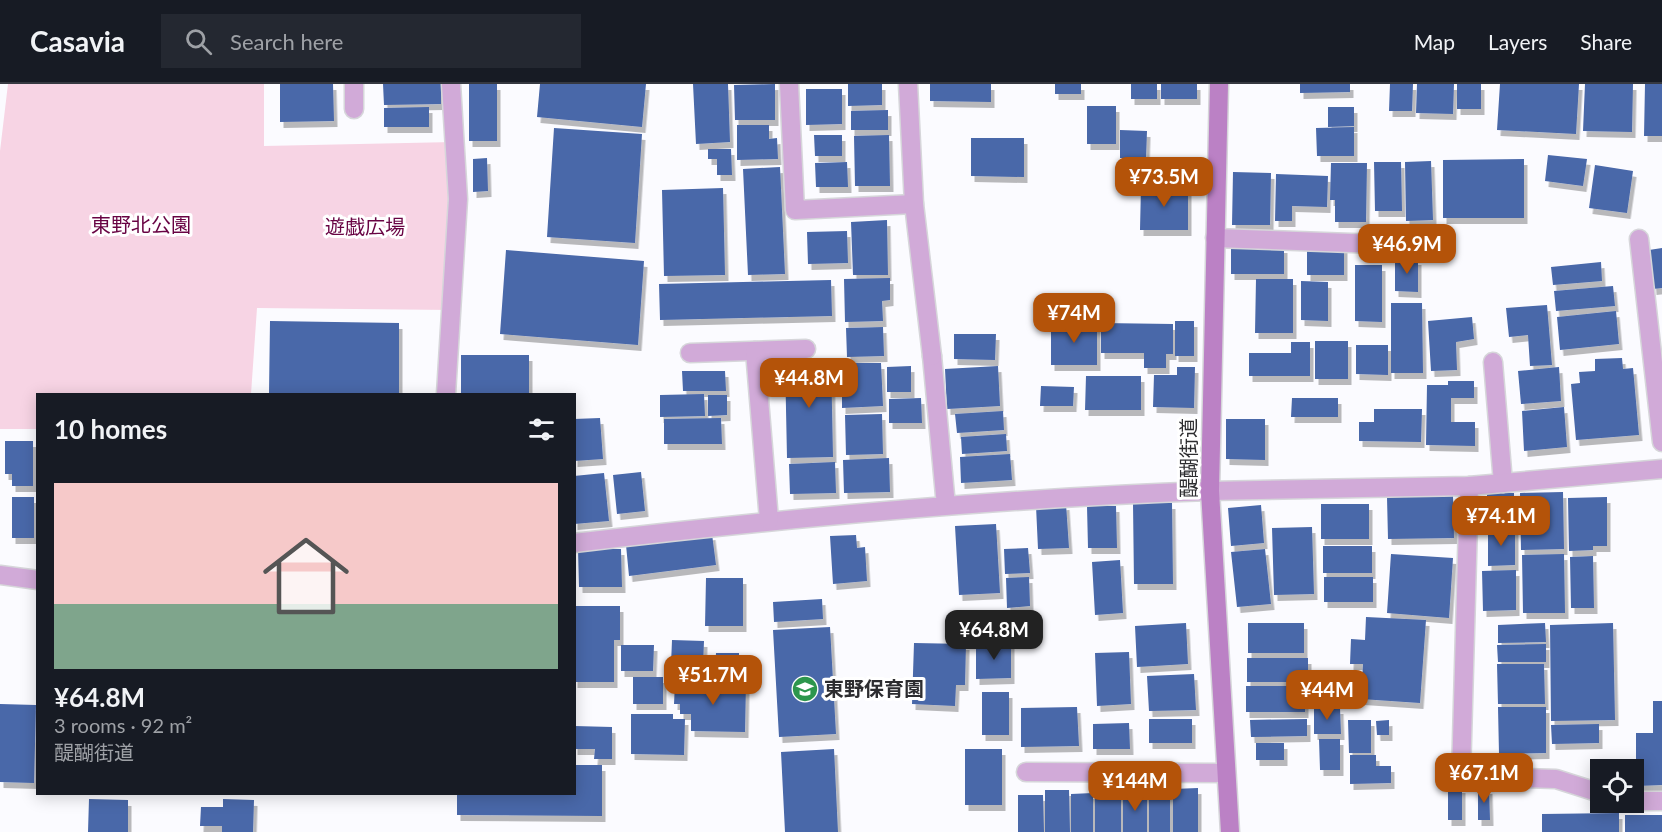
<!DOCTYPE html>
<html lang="en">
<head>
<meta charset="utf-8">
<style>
	:root { --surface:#171b24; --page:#242831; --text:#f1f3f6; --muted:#9ea1a6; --line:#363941; --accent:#b45309 }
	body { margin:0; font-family:Lato,"Noto Sans JP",sans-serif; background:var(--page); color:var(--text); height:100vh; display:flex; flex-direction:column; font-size:22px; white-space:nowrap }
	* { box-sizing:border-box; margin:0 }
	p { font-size:20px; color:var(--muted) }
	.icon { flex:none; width:33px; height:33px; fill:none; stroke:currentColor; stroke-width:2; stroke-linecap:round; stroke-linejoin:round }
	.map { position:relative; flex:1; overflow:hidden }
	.drawer { position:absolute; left:36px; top:309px; width:540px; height:402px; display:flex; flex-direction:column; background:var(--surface); border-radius:0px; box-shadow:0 3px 15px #0003 }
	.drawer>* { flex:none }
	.tools { position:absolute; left:1590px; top:675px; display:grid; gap:12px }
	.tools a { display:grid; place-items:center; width:54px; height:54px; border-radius:0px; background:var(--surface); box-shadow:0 3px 15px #0003; font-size:30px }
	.price { position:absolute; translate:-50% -51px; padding:0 14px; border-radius:12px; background:var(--accent); color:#fff; font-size:20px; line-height:39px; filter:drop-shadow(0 2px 3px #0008) }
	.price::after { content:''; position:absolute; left:50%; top:36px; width:18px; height:14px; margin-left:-9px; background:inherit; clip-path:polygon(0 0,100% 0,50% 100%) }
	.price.selected { background:#222; color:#fff }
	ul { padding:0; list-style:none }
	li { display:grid; align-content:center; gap:12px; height:318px; padding:0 18px }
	li span { display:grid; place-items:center; height:186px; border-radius:0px; color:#555 }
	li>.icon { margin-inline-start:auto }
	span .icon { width:108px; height:108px; fill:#fffc; stroke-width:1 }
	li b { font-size:26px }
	h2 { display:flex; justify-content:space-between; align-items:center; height:72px; padding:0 18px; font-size:26px }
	header { display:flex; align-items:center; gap:36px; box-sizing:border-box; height:84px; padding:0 30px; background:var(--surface); border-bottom:2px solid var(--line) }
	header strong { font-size:28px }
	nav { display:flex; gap:33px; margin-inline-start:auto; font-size:21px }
	.search { width:420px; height:54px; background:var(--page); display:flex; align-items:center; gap:15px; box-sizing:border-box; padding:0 21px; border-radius:0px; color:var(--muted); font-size:22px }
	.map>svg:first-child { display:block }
	.green { fill:#f7d4e4 }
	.building { fill:#4867a9; filter:url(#shadow) }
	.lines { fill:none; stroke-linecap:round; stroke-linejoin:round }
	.service-casing { stroke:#d6d6da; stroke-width:21 }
	.minor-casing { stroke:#d6d6da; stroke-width:21 }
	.secondary-casing { stroke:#d6d6da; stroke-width:21 }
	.service { stroke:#d1aad8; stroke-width:18 }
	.minor { stroke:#d1aad8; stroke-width:18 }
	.secondary { stroke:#bb81c5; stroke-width:18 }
	.labels { text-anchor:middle; stroke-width:6; stroke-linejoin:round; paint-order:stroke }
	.park-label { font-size:20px; fill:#680343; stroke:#fff }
	.street-label { font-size:20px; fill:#2d2d30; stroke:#fff }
	.poi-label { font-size:20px; font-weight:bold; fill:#2d2d30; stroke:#fff; text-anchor:start }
</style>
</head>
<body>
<header>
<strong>Casavia</strong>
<div class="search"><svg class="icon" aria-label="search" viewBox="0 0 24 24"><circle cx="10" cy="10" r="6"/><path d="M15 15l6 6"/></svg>Search here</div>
<nav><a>Map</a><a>Layers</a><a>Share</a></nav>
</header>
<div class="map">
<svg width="1662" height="748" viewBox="0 0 1662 748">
	<defs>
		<filter id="shadow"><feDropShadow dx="3.5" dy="6" stdDeviation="0" flood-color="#0004"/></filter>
	</defs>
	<rect width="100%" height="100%" fill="#fbfbff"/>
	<path class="green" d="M8,0H264V62L454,58L452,226L257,224L251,310H38L37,345H0V67Z"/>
	<path class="building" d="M280,0H333L334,37L280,38Z
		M383,0H441V20L384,21Z
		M469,0H497V57H469Z
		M540,0H646L642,43L537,33Z
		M693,0H728L730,58L696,60Z
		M775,0V36H735L734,1Z
		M848,0H882V21L848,22Z
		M930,0H991V18L930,17Z
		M1055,0H1081V10H1055Z
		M1131,0H1157V15H1131Z
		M1161,0H1197V15H1161Z
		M1300,0H1350V8L1300,9Z
		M1390,0H1413L1412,27H1389Z
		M1417,0H1454L1453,30L1416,29Z
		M1457,0H1481V25H1457Z
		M1500,0H1579L1576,50L1497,46Z
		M1585,0H1633L1632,48L1583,47Z
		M1645,0H1662V52H1644Z
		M806,5H842V40L806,41Z
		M1087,22H1116V60H1087Z
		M429,23V43H384V24Z
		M1328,23H1354V42L1328,43Z
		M888,26V46H851V27Z
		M737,41H769V55L777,54L778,75L737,76Z
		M1354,43V72H1317L1316,44Z
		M554,44L642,50L635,159L547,153Z
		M1120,46L1147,47L1146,74H1120Z
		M814,51H842V72H815Z
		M889,51L890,102H855L854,52Z
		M971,54H1024V93L971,92Z
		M708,65H731L732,91H717V75H708Z
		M1548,71L1587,75L1583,102L1545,97Z
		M487,74L488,107L473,108V75Z
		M1524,75V134H1443V76Z
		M1431,77L1433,136L1406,137L1405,78Z
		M847,78L848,103H816L815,79Z
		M1374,78H1401L1402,127H1375Z
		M1331,79H1367L1366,138H1335V116H1330Z
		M1595,81L1633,87L1627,129L1589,124Z
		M780,83L785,190L748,191L743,85Z
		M1233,88L1271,89L1270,141H1232Z
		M1276,90L1328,92L1327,123L1292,122V137H1275Z
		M1141,102H1188V146H1140Z
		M723,104L725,191L664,192L662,106Z
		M887,136L888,191H853L851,138Z
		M847,147L848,179L808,180L807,148Z
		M1231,163H1284V190H1231Z
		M1307,163H1344V191H1307Z
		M1662,164V204L1653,205L1649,166Z
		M506,166L644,177L638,261L500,250Z
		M1395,175H1418V208L1395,207Z
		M1601,178L1602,197L1553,201L1551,183Z
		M1355,181H1382V238L1355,237Z
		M890,194V216L882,217L883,237L845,238L844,195Z
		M1256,195H1293V249H1255Z
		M831,196L832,232L660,236L659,200Z
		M1301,197L1328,198V237L1301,236Z
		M1613,202L1615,222L1556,227L1554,207Z
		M1391,219H1422L1423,289H1391Z
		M1547,221L1552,281L1530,282L1528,251L1509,253L1506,224Z
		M1616,227L1619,260L1560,266L1557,233Z
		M1472,233L1474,255L1456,258L1457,286L1431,287L1428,237Z
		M270,237L399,239V310H269Z
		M1175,237H1194V272H1175Z
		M1101,239L1173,240V270H1166V284H1144V269H1101Z
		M1051,240H1097V281H1051Z
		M883,243L884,272L847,273L846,244Z
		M954,250H996L995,276L954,275Z
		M1315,257H1348V295H1315Z
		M1291,258H1310V292H1249V269H1291Z
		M1356,261H1388V291L1356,290Z
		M461,271H529V309H461Z
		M1622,274L1623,285L1633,284L1639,351L1576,356L1571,300L1580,299L1579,288L1595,287V275Z
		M831,275L833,373L787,374L785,276Z
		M842,279H881L883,322L842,324Z
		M911,282V308H887V283Z
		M998,282L1000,322L947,325L945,285Z
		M1177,283H1195L1194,324L1153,323L1154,291H1177Z
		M1559,283L1561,317L1521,320L1518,287Z
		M682,287H725L726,307H683Z
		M1086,292H1141V326H1085Z
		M1448,297H1474V314H1451V338H1475V362L1426,361L1427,301H1448Z
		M1041,302L1074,303L1073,322H1040Z
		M704,310L705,332L660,333V311Z
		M708,311H727V331L708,332Z
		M921,314L922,339H889V315Z
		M1292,314H1338V333H1291Z
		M1564,323L1567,363L1524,367L1522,327Z
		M1374,325H1422L1421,358L1359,357V338H1374Z
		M1003,327L1004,346L957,349L955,330Z
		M882,330L883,370L846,371L845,331Z
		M600,334L603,375L574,377V335Z
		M721,334L722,360H664V335Z
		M1226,335H1265V376L1226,375Z
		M1006,350L1007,367L962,370L961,353Z
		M5,357H33V402H12V390H5Z
		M1010,370L1012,396L961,399L960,373Z
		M889,374L890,408L844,409L843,376Z
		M835,378L836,409L790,410L789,380Z
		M641,388L645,427L617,430L613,391Z
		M604,389L609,437L574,440V392Z
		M1563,408L1564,465L1521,466L1520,409Z
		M1487,409H1514V440H1487Z
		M1453,412L1454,454L1388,455L1387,413Z
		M12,413H34V454H12Z
		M1607,413V462H1593V466L1569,467L1568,414Z
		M1133,419H1172L1173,500H1134Z
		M1066,420L1069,464L1038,465L1036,422Z
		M1321,420H1369V455H1321Z
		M1261,421L1264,459L1231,462L1228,424Z
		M1087,422H1116L1117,464H1088Z
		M996,440L1000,509L959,511L955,442Z
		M1312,443L1314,510L1274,511L1272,444Z
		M1488,444H1515V481L1488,482Z
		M712,450L716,481L629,492L626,461Z
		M856,451L857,464L865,463L867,497L833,500L830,452Z
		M1323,462H1372V489H1323Z
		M1028,464L1030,489L1005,490L1004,465Z
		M578,465H621L622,503H579Z
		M1265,465L1271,520L1237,523L1231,468Z
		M1391,470L1453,474L1449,534L1387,529Z
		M1564,470L1565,529H1523L1522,471Z
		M1593,472L1594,524H1571L1570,473Z
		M1120,476L1123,529L1095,531L1092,478Z
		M1516,486V526L1483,527L1482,487Z
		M1029,493L1030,522L1007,524L1006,494Z
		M1324,493H1373V518H1324Z
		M706,494H743V542H705Z
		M822,515L823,535L774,538L773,518Z
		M574,522H620V556H614V598H574Z
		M1366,533L1426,536L1420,619L1361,615L1363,580H1350L1351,555L1365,556Z
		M1186,539L1188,580L1137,583L1135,542Z
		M1248,539H1304V569H1248Z
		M1545,539L1546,558L1498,559V541Z
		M1613,539L1615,636L1551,637L1550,541Z
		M830,543L836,650L779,653L773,546Z
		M672,556L704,557L703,581H671Z
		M1011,558V594L976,595V559Z
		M914,559L966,560L965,601H956L955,622L912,620Z
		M1546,560V578H1498L1497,561Z
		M621,561H654L653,587H621Z
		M1129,568L1131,620L1097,622L1095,569Z
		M716,569H739V586H715Z
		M1247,574H1308V598H1247Z
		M1497,580H1544L1545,620H1498Z
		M1194,590L1196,626L1149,627L1147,592Z
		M633,593H663V620H633Z
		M675,599H746L745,648L691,647V630H680V620H674Z
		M1246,602H1305V628H1246Z
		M982,608H1009V651H982Z
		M1653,617H1662V701L1636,702V649H1653Z
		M0,620L36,621L34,699L0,698Z
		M1077,623L1079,662L1021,663V624Z
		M1498,623H1546V669L1499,670Z
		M1314,624H1340L1341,650H1314Z
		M631,630H673V635H685L684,671L631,670Z
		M1149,635H1192V659H1149Z
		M1307,635V652L1251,653L1250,636Z
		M1348,636H1371V669H1349Z
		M1389,636V651H1377L1376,637Z
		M1129,639L1130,665H1093V640Z
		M1599,640V659L1552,660L1551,641Z
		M574,642L612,643V675H594L595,665H574Z
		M1319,655H1340V686H1320Z
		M1256,659H1284V676H1256Z
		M834,665L838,748H785L781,668Z
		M965,665H1002V721H965Z
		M1350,671H1376V682H1391V699L1350,700Z
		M574,681H602V732L457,731V710H574Z
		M1448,703H1462V736H1448Z
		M1198,704V748H1173V705Z
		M1478,704H1489L1490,736H1478Z
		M1045,706H1069L1070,748H1045Z
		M1170,708V748H1149V709Z
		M1093,709V748H1071V710Z
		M1121,709V748H1095V710Z
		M1123,709H1147V748H1123Z
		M1018,711H1043L1044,748H1018Z
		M89,715L128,716V748H88Z
		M223,715L254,716L253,748H222V742H200L201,723H223Z
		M1619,729V748H1542V730Z
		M1625,731H1662V748H1625Z"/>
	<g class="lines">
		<g class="service-casing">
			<path id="service" d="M789,0L795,126L914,120
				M1215,154L1432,162
				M1639,155L1662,358
				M690,269L806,265
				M932,272L946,422
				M1493,278L1503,399
				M1469,402L1461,692L1556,695L1600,709
				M574,459C786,434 997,414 1210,407
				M1026,688L1226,689
				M1634,717H1662"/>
		</g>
		<g class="minor-casing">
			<path id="minor" d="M354,0V25
				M908,0L914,120L932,272
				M755,267L769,436
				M446,310L458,115L451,0
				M1210,407L1469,402L1662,385
				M0,491L38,496"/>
		</g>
		<g class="secondary-casing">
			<path id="secondary" d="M1219,0L1210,407L1230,748"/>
		</g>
		<use href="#service" class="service"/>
		<use href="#minor" class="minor"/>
		<use href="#secondary" class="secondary"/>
	</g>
	<defs>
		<g id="school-disc" transform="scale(1.35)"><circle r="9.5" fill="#2d964d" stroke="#fff"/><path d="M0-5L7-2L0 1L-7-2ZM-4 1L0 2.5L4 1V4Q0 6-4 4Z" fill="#fff"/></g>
	</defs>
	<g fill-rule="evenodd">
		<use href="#school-disc" x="805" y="605"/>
	</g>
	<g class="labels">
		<g class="park-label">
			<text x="141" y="148">東野北公園</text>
			<text x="365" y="150">遊戯広場</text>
		</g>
		<g class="street-label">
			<text transform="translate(1189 374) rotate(-90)" y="7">醍醐街道</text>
		</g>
		<g class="poi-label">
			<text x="824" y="612">東野保育園</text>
		</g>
	</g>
</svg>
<div class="tools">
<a><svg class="icon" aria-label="locate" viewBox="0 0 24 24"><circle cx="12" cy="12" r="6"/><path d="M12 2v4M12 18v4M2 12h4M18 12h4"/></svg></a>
</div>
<b class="price" style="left:1164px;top:124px">¥73.5M</b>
<b class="price" style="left:1407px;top:191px">¥46.9M</b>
<b class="price" style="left:1074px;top:260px">¥74M</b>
<b class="price" style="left:809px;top:325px">¥44.8M</b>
<b class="price" style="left:1501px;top:463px">¥74.1M</b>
<b class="price selected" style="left:994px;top:577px">¥64.8M</b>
<b class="price" style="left:713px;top:622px">¥51.7M</b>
<b class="price" style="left:1327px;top:637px">¥44M</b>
<b class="price" style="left:1484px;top:720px">¥67.1M</b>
<b class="price" style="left:1135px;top:728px">¥144M</b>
<section class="drawer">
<h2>10 homes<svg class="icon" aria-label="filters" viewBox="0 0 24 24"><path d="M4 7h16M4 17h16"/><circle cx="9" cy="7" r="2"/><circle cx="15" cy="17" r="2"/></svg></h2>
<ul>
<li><span style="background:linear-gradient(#f6c9c9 65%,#7fa58c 0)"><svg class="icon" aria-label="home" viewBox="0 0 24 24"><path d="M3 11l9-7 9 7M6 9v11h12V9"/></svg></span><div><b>¥64.8M</b><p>3 rooms · 92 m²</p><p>醍醐街道</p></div></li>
</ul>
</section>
</div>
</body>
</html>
